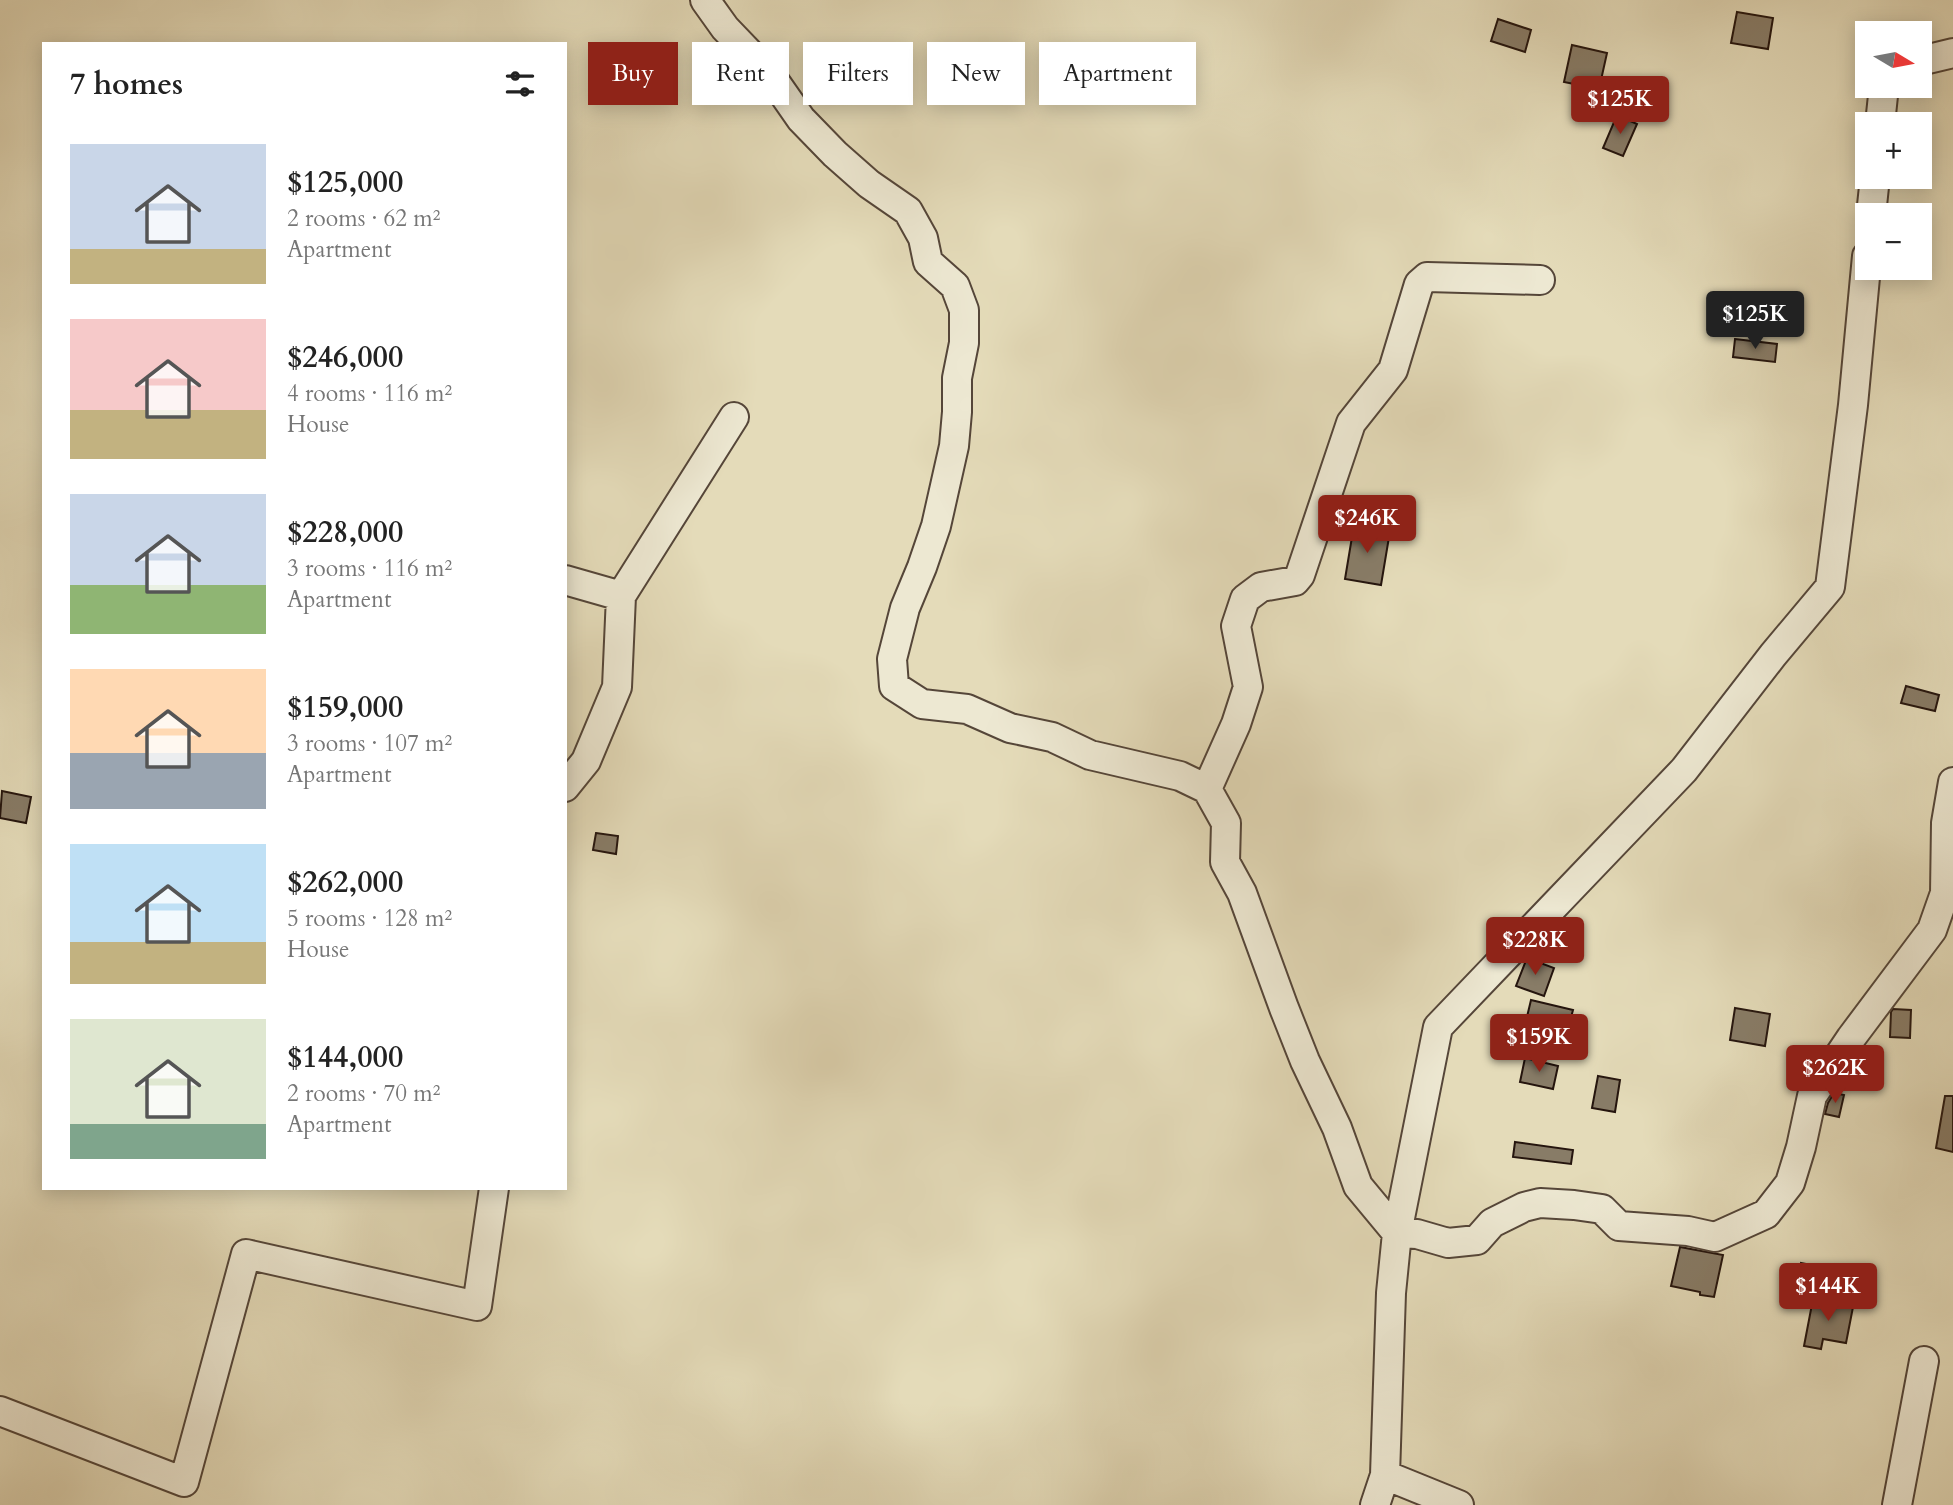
<!DOCTYPE html>
<html lang="en">
<head>
<meta charset="utf-8">
<style>
	:root { --surface:#fff; --page:#f2f2f2; --text:#222; --muted:#767676; --accent:#8f2418 }
	body { margin:0; font-family:Cardo,serif; background:var(--page); color:var(--text); height:100vh; display:flex; flex-direction:column; font-size:26px; white-space:nowrap }
	* { box-sizing:border-box; margin:0 }
	p { font-size:23px; color:var(--muted) }
	.icon { flex:none; width:38px; height:38px; fill:none; stroke:currentColor; stroke-width:2; stroke-linecap:round; stroke-linejoin:round }
	.map { position:relative; flex:1; overflow:hidden }
	.panel { position:absolute; left:42px; top:42px; width:525px; height:1148px; display:flex; flex-direction:column; background:var(--surface); border-radius:0px; box-shadow:0 4px 18px #0003 }
	.panel>* { flex:none }
	.guide { position:absolute; left:588px; top:42px; width:665px; height:63px; display:flex; gap:14px }
	.needle { width:46px; rotate:100deg }
	.controls { position:absolute; left:1855px; top:21px; display:grid; gap:14px }
	.controls a { display:grid; place-items:center; width:77px; height:77px; border-radius:0px; background:var(--surface); box-shadow:0 4px 18px #0003; font-size:35px }
	.price { position:absolute; translate:-50% -60px; padding:0 16px; border-radius:7px; background:var(--accent); color:#fff; font-size:23px; line-height:46px; filter:drop-shadow(0 2px 4px #0008) }
	.price::after { content:''; position:absolute; left:50%; top:42px; width:21px; height:16px; margin-left:-10px; background:inherit; clip-path:polygon(0 0,100% 0,50% 100%) }
	.price.current { background:#222; color:#fff }
	ul { padding:0; list-style:none }
	li { display:flex; align-items:center; gap:21px; height:175px; padding:0 28px }
	li span { display:grid; place-items:center; flex:none; width:196px; height:140px; border-radius:0px; color:#555 }
	li>.icon { margin-inline-start:auto }
	span .icon { width:84px; height:84px; fill:#fffc; stroke-width:1 }
	li b { font-size:30px }
	h2 { display:flex; justify-content:space-between; align-items:center; height:84px; padding:0 28px; font-size:30px }
	.tag { padding:0 24px; border-radius:0px; background:var(--surface); box-shadow:0 4px 18px #0003; font-size:24px; line-height:63px }
	.tag.current { background:var(--accent); color:#fff }
	.map>svg:first-child { display:block }
	.building { fill:#887c67; stroke:#25150e; stroke-width:2 }
	.lines { fill:none; stroke-linecap:round; stroke-linejoin:round }
	.minor-casing { stroke:#554639; stroke-width:32 }
	.minor { stroke:#ede8d2; stroke-width:28 }
</style>
</head>
<body>
<div class="map">
<svg width="1953" height="1505" viewBox="0 0 1953 1505">
	<rect width="100%" height="100%" fill="#e4dbb9"/>
	<filter id="stains"><feTurbulence type="fractalNoise" baseFrequency=".00286" numOctaves="4"/><feColorMatrix values="0 0 0 0 .2 0 0 0 0 .09 0 0 0 0 .02 0 0 0 .5 -.17"/></filter>
	<radialGradient id="worn" r=".72"><stop offset=".6" stop-color="#630" stop-opacity="0"/><stop offset="1" stop-color="#630" stop-opacity=".3"/></radialGradient>
	<path class="building" d="M1737,12L1773,18L1768,49L1731,43Z
		M1498,19L1531,30L1525,52L1491,41Z
		M1572,45L1607,53L1599,89L1564,82Z
		M1617,115L1637,124L1623,156L1603,148Z
		M1735,339L1777,344L1775,362L1733,357Z
		M1354,525L1390,531L1381,585L1345,579Z
		M1906,686L1939,695L1935,711L1901,703Z
		M2,791L31,797L26,823L0,818Z
		M596,833L618,836L616,854L593,850Z
		M1527,958L1554,968L1544,996L1516,986Z
		M1531,1000L1573,1010L1567,1032L1526,1021Z
		M1735,1008L1770,1014L1765,1046L1730,1040Z
		M1893,1009L1911,1010L1910,1038L1890,1037L1891,1012Z
		M1525,1058L1558,1066L1553,1089L1520,1082Z
		M1598,1076L1620,1080L1615,1112L1592,1108Z
		M1834,1093L1844,1095L1839,1117L1825,1114L1828,1103Z
		M1945,1096H1953V1152L1936,1148Z
		M1515,1142L1573,1150L1571,1164L1513,1157Z
		M1680,1247L1723,1255L1714,1297L1700,1295V1292L1671,1286Z
		M1801,1263L1831,1269L1826,1289L1796,1282Z
		M1813,1299L1853,1307L1846,1343L1823,1339L1821,1349L1804,1346Z"/>
	<g class="lines">
		<g class="minor-casing">
			<path id="minor" d="M705,0L725,28L771,76L801,119L835,154L869,184L908,211L923,238L928,262L955,286L964,310V343L957,378V412L954,446L936,526L922,567L905,608L892,659L894,686L922,704L967,709L1010,728L1052,737L1090,755L1180,776L1207,789L1226,823L1225,862L1242,893L1284,1008L1305,1061L1337,1128L1358,1186L1397,1233L1417,1234L1448,1243L1477,1240L1492,1223L1524,1207L1540,1203L1574,1205L1602,1209L1619,1226L1688,1231L1715,1237L1766,1214L1790,1183L1801,1147L1812,1096L1851,1038L1932,930L1945,893L1946,823L1953,782
				M1920,61L1953,53
				M1880,124L1884,86
				M1871,215L1875,177
				M565,580L621,596L617,687L586,761L565,787
				M621,596L734,417
				M1207,789L1236,724L1248,687L1236,626L1245,599L1261,587L1295,581L1300,575L1351,423L1393,370L1419,284L1427,277L1540,280
				M0,1411L184,1482L246,1254L477,1306L494,1188
				M1385,1475L1459,1505
				M1375,1505L1385,1475L1391,1293L1397,1233L1438,1027L1684,770L1773,655L1830,587L1853,405L1867,256
				M1897,1505L1924,1361"/>
		</g>
		<use href="#minor" class="minor"/>
	</g>
	<rect width="100%" height="100%" filter="url(#stains)"/>
	<rect width="100%" height="100%" fill="url(#worn)"/>
</svg>
<div class="controls">
<a><svg class="needle" viewBox="-14 -14 28 28"><path d="M0-13l5 13h-10z" fill="#e53935"/><path d="M0 13l5-13h-10z" fill="#767676"/></svg></a>
<a>+</a>
<a>−</a>
</div>
<b class="price" style="left:1620px;top:136px">$125K</b>
<b class="price current" style="left:1755px;top:351px">$125K</b>
<b class="price" style="left:1367px;top:555px">$246K</b>
<b class="price" style="left:1535px;top:977px">$228K</b>
<b class="price" style="left:1539px;top:1074px">$159K</b>
<b class="price" style="left:1835px;top:1105px">$262K</b>
<b class="price" style="left:1828px;top:1323px">$144K</b>
<div class="guide">
<a class="tag current">Buy</a>
<a class="tag">Rent</a>
<a class="tag">Filters</a>
<a class="tag">New</a>
<a class="tag">Apartment</a>
</div>
<section class="panel">
<h2>7 homes<svg class="icon" aria-label="filters" viewBox="0 0 24 24"><path d="M4 7h16M4 17h16"/><circle cx="9" cy="7" r="2"/><circle cx="15" cy="17" r="2"/></svg></h2>
<ul>
<li><span style="background:linear-gradient(#c9d6e8 75%,#c2b280 0)"><svg class="icon" aria-label="home" viewBox="0 0 24 24"><path d="M3 11l9-7 9 7M6 9v11h12V9"/></svg></span><div><b>$125,000</b><p>2 rooms · 62 m²</p><p>Apartment</p></div></li>
<li><span style="background:linear-gradient(#f6c9c9 65%,#c2b280 0)"><svg class="icon" aria-label="home" viewBox="0 0 24 24"><path d="M3 11l9-7 9 7M6 9v11h12V9"/></svg></span><div><b>$246,000</b><p>4 rooms · 116 m²</p><p>House</p></div></li>
<li><span style="background:linear-gradient(#c9d6e8 65%,#8fb573 0)"><svg class="icon" aria-label="home" viewBox="0 0 24 24"><path d="M3 11l9-7 9 7M6 9v11h12V9"/></svg></span><div><b>$228,000</b><p>3 rooms · 116 m²</p><p>Apartment</p></div></li>
<li><span style="background:linear-gradient(#ffd9b3 60%,#9aa5b1 0)"><svg class="icon" aria-label="home" viewBox="0 0 24 24"><path d="M3 11l9-7 9 7M6 9v11h12V9"/></svg></span><div><b>$159,000</b><p>3 rooms · 107 m²</p><p>Apartment</p></div></li>
<li><span style="background:linear-gradient(#bfe0f5 70%,#c2b280 0)"><svg class="icon" aria-label="home" viewBox="0 0 24 24"><path d="M3 11l9-7 9 7M6 9v11h12V9"/></svg></span><div><b>$262,000</b><p>5 rooms · 128 m²</p><p>House</p></div></li>
<li><span style="background:linear-gradient(#dfe7d0 75%,#7fa58c 0)"><svg class="icon" aria-label="home" viewBox="0 0 24 24"><path d="M3 11l9-7 9 7M6 9v11h12V9"/></svg></span><div><b>$144,000</b><p>2 rooms · 70 m²</p><p>Apartment</p></div></li>
</ul>
</section>
</div>
</body>
</html>
